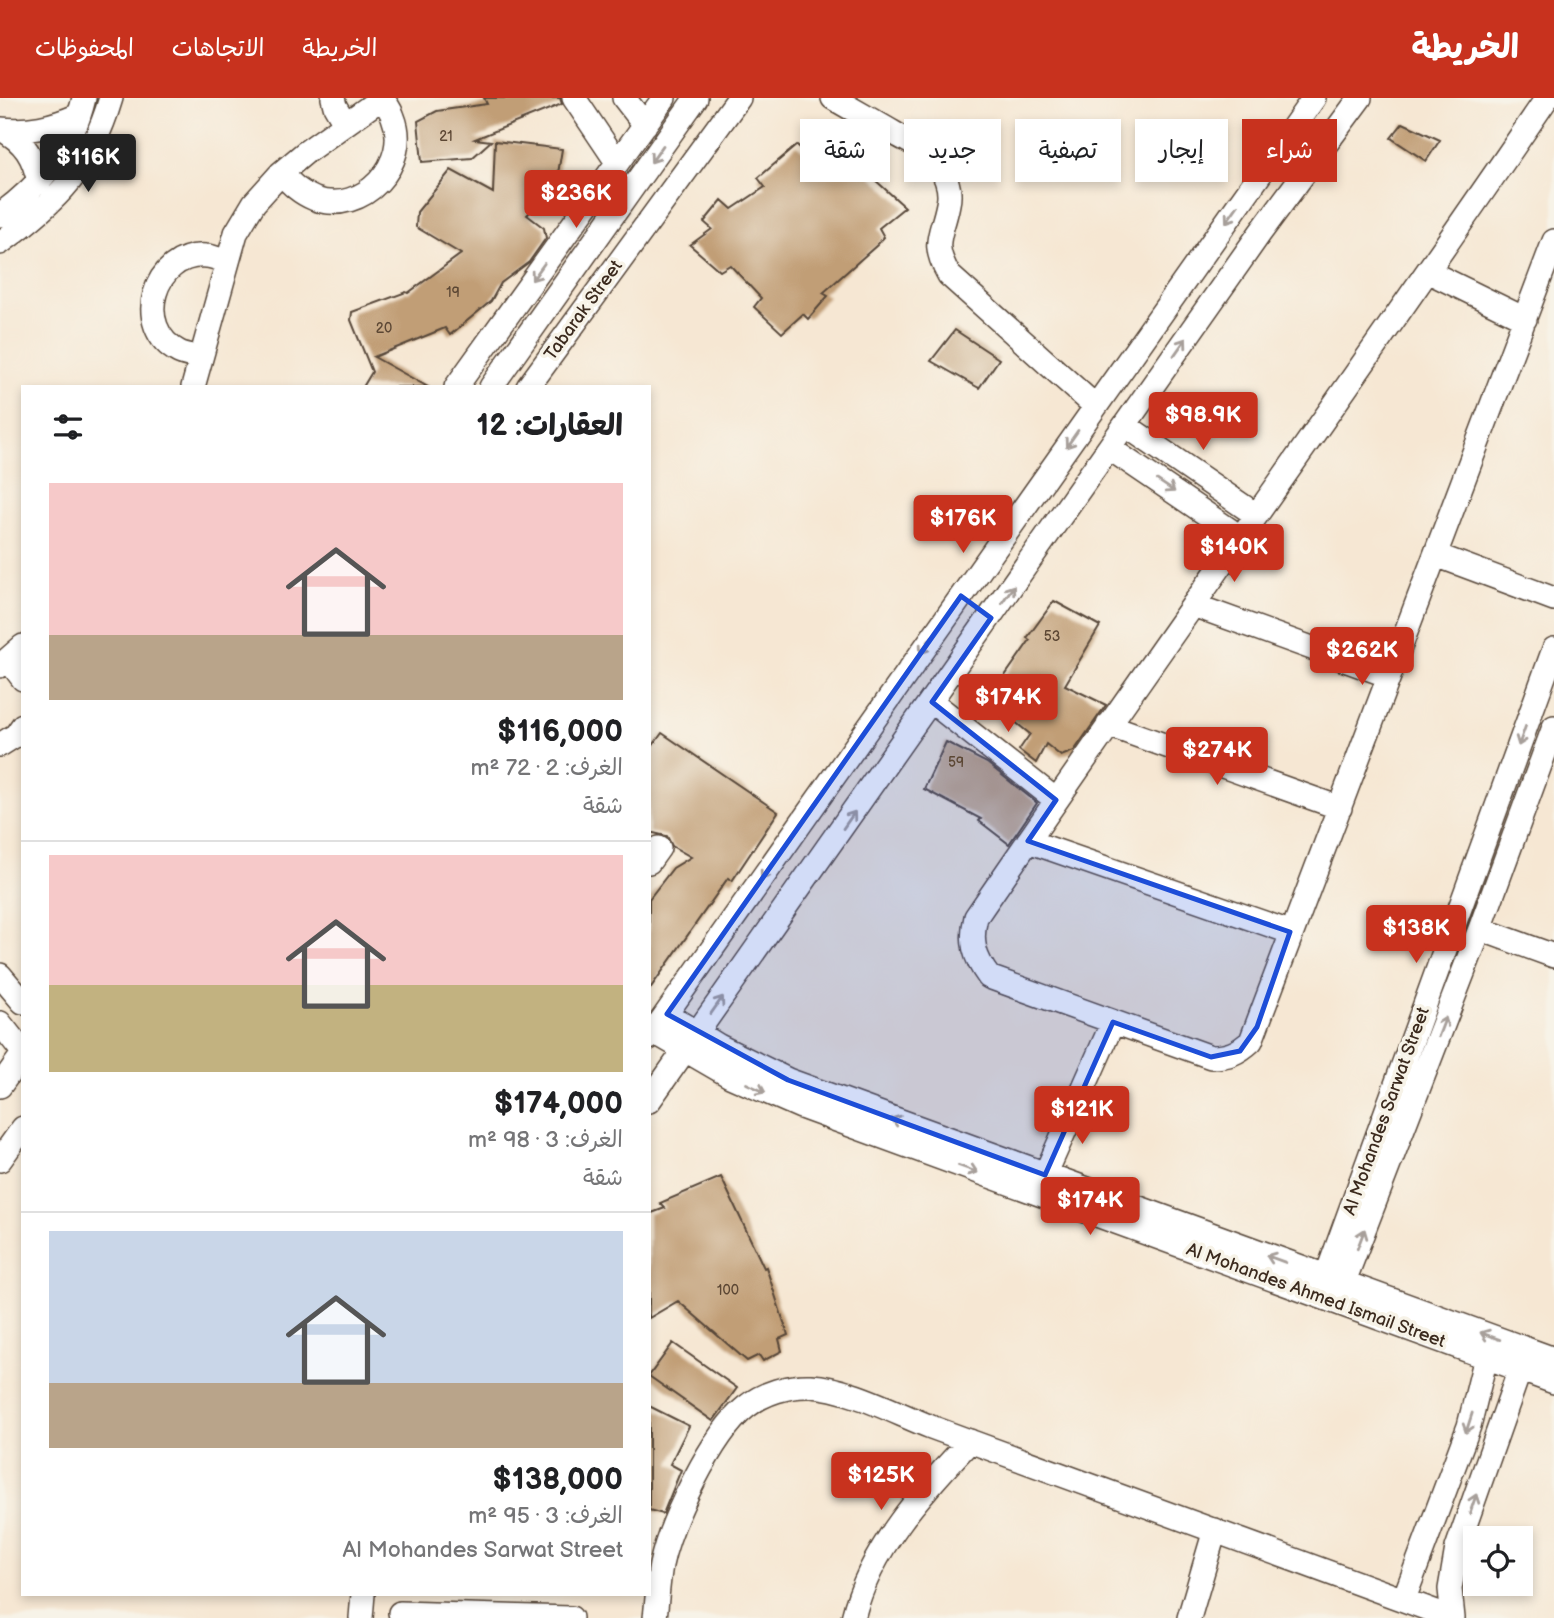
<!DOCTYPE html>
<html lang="ar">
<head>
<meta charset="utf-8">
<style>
	:root { --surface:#fff; --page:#f6f6f6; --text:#202124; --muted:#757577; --line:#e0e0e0; --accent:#c8321e }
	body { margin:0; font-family:"Balsamiq Sans","Playpen Sans Arabic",sans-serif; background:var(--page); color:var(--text); direction:rtl; height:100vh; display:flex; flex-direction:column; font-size:26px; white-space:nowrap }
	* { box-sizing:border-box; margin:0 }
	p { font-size:23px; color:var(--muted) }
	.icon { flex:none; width:38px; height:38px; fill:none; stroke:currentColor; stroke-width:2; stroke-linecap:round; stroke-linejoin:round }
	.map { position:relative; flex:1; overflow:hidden; direction:ltr }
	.side { position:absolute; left:21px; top:287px; width:630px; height:1211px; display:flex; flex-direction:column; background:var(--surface); border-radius:0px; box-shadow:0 4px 10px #0003; direction:rtl }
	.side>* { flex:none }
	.top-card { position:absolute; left:672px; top:21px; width:665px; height:63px; direction:rtl; display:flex; gap:14px }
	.controls { position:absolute; left:1463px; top:1428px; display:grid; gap:14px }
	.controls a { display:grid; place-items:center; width:70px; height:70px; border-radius:0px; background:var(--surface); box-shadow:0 4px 10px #0003; font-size:35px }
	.price { position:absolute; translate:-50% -60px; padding:0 16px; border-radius:7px; background:var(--accent); color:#fff; font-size:23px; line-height:46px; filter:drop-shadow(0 2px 4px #0008) }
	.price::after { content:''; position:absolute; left:50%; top:42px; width:21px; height:16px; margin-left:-10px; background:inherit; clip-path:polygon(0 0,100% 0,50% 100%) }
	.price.current { background:#222; color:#fff }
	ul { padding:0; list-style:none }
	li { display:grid; align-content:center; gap:14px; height:371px; padding:0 28px }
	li+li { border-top:2px solid var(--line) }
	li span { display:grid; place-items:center; height:217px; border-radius:0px; color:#555 }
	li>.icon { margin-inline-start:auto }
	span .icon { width:126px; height:126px; fill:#fffc; stroke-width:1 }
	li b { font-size:30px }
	h2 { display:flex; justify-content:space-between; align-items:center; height:84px; padding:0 28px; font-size:30px }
	.tag { padding:0 24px; border-radius:0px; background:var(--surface); box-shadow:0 4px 10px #0003; font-size:24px; line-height:63px }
	.tag.current { background:var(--accent); color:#fff }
	header { display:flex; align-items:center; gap:42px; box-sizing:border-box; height:98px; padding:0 35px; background:var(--accent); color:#fff }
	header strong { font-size:33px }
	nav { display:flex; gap:38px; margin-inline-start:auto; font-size:24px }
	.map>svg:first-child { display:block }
	.building { fill:#c19e76 }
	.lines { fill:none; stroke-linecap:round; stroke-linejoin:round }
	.minor-casing { stroke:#574639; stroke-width:26 }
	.minor { stroke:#fff; stroke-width:23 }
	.oneway { stroke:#a79f9a }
	.marked { fill:#1d4ed8; fill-opacity:0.2; stroke:#1d4ed8; stroke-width:5; stroke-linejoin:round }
	.labels { text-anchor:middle; stroke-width:7; stroke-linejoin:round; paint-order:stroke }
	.number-label { font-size:14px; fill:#5c4734 }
	.street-label { font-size:18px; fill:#3b2a1e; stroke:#f7f3e8 }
</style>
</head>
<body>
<header>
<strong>الخريطة</strong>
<nav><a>الخريطة</a><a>الاتجاهات</a><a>المحفوظات</a></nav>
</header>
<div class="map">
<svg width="1554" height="1520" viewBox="0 0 1554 1520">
	<rect width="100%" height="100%" fill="#f7f3e8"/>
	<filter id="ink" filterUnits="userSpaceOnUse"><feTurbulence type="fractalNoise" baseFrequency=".0143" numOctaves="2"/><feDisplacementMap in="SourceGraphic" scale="14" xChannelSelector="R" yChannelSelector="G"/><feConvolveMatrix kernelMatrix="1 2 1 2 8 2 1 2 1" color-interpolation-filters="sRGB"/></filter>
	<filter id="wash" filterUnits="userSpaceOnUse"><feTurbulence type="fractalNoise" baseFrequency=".00686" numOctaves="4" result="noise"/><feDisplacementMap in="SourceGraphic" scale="28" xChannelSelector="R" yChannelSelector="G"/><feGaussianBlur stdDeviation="1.57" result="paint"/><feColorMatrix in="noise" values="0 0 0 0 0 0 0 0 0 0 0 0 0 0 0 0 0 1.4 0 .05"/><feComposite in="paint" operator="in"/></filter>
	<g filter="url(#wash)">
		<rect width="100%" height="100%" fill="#f6e7d3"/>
		<g id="blocks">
			<path class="building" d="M484,0H560L562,6L475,41L491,43L472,60L422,64L418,23L437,13L487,6Z
				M1403,25L1440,42L1426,63L1391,40Z
				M495,43L562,51L556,88L527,117L544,130L546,140L529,164L501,185L491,203L450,237L445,230L374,259L428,289H363L372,274L351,222L352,214L406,194L408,195L461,156L416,129L417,114L451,72L493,95Z
				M797,47L808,57L821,50L831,59L843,53L905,109L879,130L884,139L877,147L823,195L828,198L808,221L803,216L782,235L754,209L761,200L730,167L720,173L690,147L712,131L704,124L722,102L732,111L765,89L758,80Z
				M955,232L999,261L979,290L931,263Z
				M1054,503L1100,528L1065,587L1106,607L1074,653L1061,658L1046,646L1036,665L1019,652L1030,636L988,602L1030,542L1027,540Z
				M662,635L778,714L732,783L728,780L649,892V801L673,770L691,759L672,748L667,738L649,734V653Z
				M946,644L987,665L1037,705L1009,746L979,723L981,721L924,691Z
				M721,1079L764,1170L766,1169L788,1237L779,1241L782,1253L763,1263L759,1257L747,1263L678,1203L649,1220V1116L665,1110L660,1105Z
				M673,1245L737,1290L713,1323L649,1278Z
				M649,1308L689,1328L670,1366L681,1372L663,1416L649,1412Z"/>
		</g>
	</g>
	<g filter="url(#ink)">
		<use href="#blocks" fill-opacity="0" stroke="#574639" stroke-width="2"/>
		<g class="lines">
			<g class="minor-casing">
				<path id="minor" d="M333,0L335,8L345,25
					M574,0L617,64
					M624,0L645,27
					M833,0C853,12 874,23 894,35C907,43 923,49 934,61C944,73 952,90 948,106C942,138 930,144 949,177L1095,308
					M1547,0C1360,275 1164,544 976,819C970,843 974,859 989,879L1211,959C1228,959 1238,955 1251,943L1554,143
					M0,31C29,34 52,29 79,17
					M1,31C25,44 34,59 39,85
					M281,75C291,86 300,95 315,101C362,118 412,65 393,19C391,12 386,6 382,0
					M0,117C41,86 72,52 84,0
					M0,145C58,103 90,71 111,0
					M1429,174L1525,221
					M201,260C194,258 185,257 179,254C132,230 153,154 206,158C213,158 220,162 227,164
					M193,289L236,135L254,105L281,75L306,54L382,0
					M456,289L664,0
					M491,289L696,0
					M528,289L739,0
					M1125,327L1256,417
					M1109,350L1240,439
					M1436,457L1554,501
					M1193,507L1389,578
					M8,561L23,581
					M0,568L23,548
					M932,604L1056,702
					M1108,627L1340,710
					M0,647L16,637L23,627
					M1028,743L1290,834
					M649,764L659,750
					M1480,831L1554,858
					M0,877L23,904
					M667,916L719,948L788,982L1554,1261
					M0,925L23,954
					M649,931L730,978L801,1009L1554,1284
					M649,940L1314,0
					M0,988L23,956
					M649,1003L1260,135L1360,0
					M0,1062L23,1030
					M1045,1077L1113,924
					M1321,1193L1554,551
					M1338,1199L1480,831L1554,629
					M1404,1501L1469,1328L1486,1259
					M400,1515L571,1520
					M361,1520L363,1496
					M655,1520C657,1503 658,1484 661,1467C670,1424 712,1336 746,1309C763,1295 789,1287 811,1288C849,1290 895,1315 931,1329L1453,1520
					M853,1520C870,1450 922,1394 970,1343
					M1189,1520L1215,1432
					M1453,1520L1450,1491L1457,1450L1520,1271"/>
			</g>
			<use href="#minor" class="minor"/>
		</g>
		<defs><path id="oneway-shaft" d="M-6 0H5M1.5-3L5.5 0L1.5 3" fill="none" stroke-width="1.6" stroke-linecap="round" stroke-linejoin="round" transform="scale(1.75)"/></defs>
		<g class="oneway">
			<use href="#oneway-shaft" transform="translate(657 56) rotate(125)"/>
			<use href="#oneway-shaft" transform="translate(1232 116) rotate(125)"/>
			<use href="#oneway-shaft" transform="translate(538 174) rotate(126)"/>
			<use href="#oneway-shaft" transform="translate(1180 249) rotate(-55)"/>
			<use href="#oneway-shaft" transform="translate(1072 341) rotate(125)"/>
			<use href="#oneway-shaft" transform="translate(1166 388) rotate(34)"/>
			<use href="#oneway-shaft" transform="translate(1008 496) rotate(-55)"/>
			<use href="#oneway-shaft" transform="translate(926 547) rotate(125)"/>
			<use href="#oneway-shaft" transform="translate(1522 638) rotate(110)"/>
			<use href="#oneway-shaft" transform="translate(849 722) rotate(-55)"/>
			<use href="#oneway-shaft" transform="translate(767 773) rotate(125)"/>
			<use href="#oneway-shaft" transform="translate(717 907) rotate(-55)"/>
			<use href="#oneway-shaft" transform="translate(1442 929) rotate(-69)"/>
			<use href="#oneway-shaft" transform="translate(756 990) rotate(25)"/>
			<use href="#oneway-shaft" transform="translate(901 1024) rotate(-160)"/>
			<use href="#oneway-shaft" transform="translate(968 1071) rotate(20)"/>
			<use href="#oneway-shaft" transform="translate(1361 1141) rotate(-69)"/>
			<use href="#oneway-shaft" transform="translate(1276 1161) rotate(-160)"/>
			<use href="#oneway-shaft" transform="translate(1490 1238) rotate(-160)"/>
			<use href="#oneway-shaft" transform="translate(1469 1325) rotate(108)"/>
			<use href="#oneway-shaft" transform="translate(1473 1406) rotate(-71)"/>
		</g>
	</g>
	<path class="marked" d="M961,498L991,520L932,604L1056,702L1028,743L1290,834L1257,929L1240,953L1211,959L1113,924L1045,1077L788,982L667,916Z"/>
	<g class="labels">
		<g class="number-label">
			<text x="446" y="43">21</text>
			<text x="453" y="199">19</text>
			<text x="384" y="235">20</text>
			<text x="1052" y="543">53</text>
			<text x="956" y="669">59</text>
			<text x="728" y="1197">100</text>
		</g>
		<g class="street-label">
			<text transform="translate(583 212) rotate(-54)" y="6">Tabarak Street</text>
			<text transform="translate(1386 1013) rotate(-70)" y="6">Al Mohandes Sarwat Street</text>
			<text transform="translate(1316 1197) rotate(20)" y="6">Al Mohandes Ahmed Ismail Street</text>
		</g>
	</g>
</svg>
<div class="controls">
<a><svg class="icon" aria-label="locate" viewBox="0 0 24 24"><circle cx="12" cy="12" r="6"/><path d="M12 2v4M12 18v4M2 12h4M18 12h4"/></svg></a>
</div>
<b class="price current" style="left:88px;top:96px">$116K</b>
<b class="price" style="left:576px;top:132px">$236K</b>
<b class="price" style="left:1203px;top:354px">$98.9K</b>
<b class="price" style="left:963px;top:457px">$176K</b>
<b class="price" style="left:1234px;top:486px">$140K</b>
<b class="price" style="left:1362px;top:589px">$262K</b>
<b class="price" style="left:1008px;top:636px">$174K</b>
<b class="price" style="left:1217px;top:689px">$274K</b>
<b class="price" style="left:1416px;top:867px">$138K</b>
<b class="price" style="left:1082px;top:1048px">$121K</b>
<b class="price" style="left:1090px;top:1139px">$174K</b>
<b class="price" style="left:881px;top:1414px">$125K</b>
<div class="top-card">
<a class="tag current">شراء</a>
<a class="tag">إيجار</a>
<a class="tag">تصفية</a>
<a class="tag">جديد</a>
<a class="tag">شقة</a>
</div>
<section class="side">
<h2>العقارات: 12<svg class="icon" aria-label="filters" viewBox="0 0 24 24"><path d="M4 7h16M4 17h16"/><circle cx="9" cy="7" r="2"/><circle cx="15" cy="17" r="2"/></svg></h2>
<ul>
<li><span style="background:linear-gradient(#f6c9c9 70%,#b9a48a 0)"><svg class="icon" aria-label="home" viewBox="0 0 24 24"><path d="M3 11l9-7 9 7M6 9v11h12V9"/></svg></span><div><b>$116,000</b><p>الغرف: 2 · 72 m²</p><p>شقة</p></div></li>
<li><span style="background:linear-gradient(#f6c9c9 60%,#c2b280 0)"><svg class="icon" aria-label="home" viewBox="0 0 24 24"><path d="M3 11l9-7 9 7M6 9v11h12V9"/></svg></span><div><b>$174,000</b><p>الغرف: 3 · 98 m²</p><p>شقة</p></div></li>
<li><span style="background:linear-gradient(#c9d6e8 70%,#b9a48a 0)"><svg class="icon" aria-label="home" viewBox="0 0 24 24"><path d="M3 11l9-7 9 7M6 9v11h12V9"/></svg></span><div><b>$138,000</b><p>الغرف: 3 · 95 m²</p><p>Al Mohandes Sarwat Street</p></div></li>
</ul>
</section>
</div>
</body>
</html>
